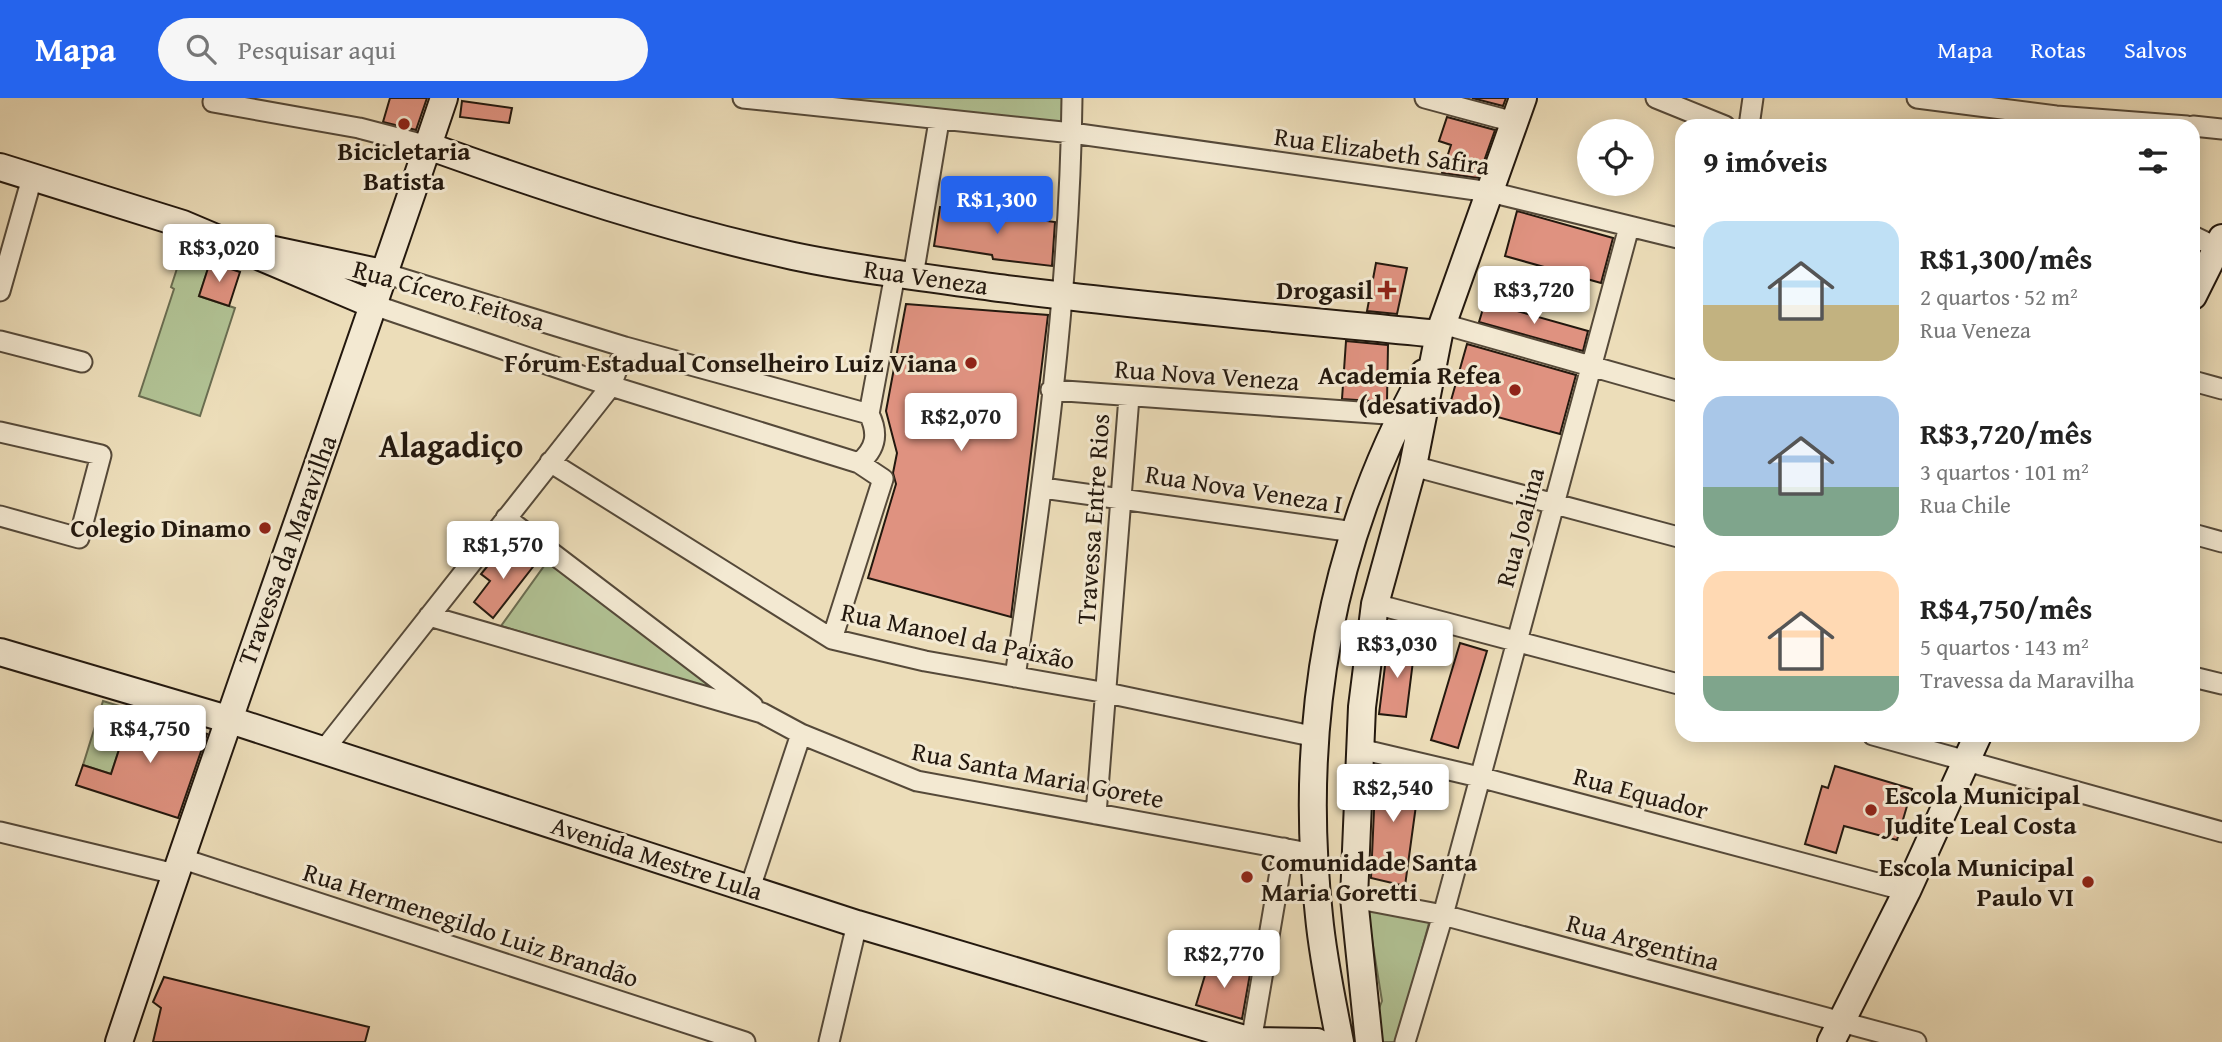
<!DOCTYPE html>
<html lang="pt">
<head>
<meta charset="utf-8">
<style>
	:root { --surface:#fff; --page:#f6f6f6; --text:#222; --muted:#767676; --accent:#2563eb }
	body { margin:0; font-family:"Gentium Book Plus",serif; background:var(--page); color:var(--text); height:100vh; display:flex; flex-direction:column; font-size:26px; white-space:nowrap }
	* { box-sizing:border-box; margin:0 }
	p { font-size:23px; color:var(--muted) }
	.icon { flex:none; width:38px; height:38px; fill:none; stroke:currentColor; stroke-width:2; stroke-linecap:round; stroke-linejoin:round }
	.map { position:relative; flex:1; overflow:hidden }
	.sheet { position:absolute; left:1675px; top:21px; width:525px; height:623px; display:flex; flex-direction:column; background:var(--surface); border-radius:21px; box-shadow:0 4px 18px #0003 }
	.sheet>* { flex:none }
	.tools { position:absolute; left:1577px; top:21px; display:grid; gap:14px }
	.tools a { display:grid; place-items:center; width:77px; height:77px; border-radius:50%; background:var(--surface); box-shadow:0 4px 18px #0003; font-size:35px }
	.price { position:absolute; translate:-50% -60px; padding:0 16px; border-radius:7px; background:#fff; color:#222; font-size:23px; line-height:46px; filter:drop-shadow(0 2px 4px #0008) }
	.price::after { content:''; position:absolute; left:50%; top:42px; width:21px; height:16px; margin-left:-10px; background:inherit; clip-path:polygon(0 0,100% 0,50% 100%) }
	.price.current { background:var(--accent); color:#fff }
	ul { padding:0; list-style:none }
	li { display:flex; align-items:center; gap:21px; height:175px; padding:0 28px }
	li span { display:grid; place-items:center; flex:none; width:196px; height:140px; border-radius:21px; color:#555 }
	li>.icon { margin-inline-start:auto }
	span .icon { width:84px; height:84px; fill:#fffc; stroke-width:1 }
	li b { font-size:30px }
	h2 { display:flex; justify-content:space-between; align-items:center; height:84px; padding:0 28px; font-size:30px }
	header { display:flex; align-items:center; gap:42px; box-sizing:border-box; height:98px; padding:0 35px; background:var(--accent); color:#fff }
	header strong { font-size:33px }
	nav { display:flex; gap:38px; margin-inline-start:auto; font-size:24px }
	.search { width:490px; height:63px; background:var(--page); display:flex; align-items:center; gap:18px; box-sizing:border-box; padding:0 24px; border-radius:38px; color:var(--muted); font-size:26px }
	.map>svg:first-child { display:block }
	.green { fill:#b1c294; stroke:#6a6d51; stroke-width:2 }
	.building { fill:#df9280; stroke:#23180e; stroke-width:2 }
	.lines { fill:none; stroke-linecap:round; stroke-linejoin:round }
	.street-casing { stroke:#554939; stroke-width:23 }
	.secondary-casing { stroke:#23180e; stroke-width:30 }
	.street { stroke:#f3e9d2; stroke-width:19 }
	.secondary { stroke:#f3e9d2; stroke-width:26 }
	.poi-dot { fill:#8f2418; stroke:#f3e9d2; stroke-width:2.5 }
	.labels { text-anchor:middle; stroke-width:6; stroke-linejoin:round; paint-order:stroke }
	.poi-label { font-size:26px; font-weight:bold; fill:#23180e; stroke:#f3e9d2; text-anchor:end }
	.street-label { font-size:26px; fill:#23180e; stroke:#f3e9d2 }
	.district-label { font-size:33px; font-weight:bold; fill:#23180e; stroke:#f3e9d2 }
</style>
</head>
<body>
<header>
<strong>Mapa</strong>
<div class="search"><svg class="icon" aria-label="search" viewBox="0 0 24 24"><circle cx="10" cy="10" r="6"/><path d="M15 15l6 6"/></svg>Pesquisar aqui</div>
<nav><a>Mapa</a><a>Rotas</a><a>Salvos</a></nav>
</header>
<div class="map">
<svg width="2222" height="944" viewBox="0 0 2222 944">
	<rect width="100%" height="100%" fill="#ecddb9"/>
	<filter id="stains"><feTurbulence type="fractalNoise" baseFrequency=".00286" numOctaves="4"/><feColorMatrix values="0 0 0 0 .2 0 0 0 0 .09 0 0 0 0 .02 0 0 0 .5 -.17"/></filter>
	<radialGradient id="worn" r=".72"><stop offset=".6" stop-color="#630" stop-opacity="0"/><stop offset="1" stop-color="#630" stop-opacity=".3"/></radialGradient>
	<path class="green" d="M788,0H1079L1076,28Z
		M182,155L210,165L199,198L235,210L200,318L139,298L174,191L171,189Z
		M547,464L722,595L501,528Z
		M103,603L132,612L111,676L83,667Z
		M1365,805L1428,820L1429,825L1397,944H1380L1376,918L1382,903L1370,829L1364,817Z"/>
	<path class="building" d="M390,0H427L416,32L383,24Z
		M1472,0H1506L1503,8Z
		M462,3L512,10L509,25L460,19Z
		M1447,19L1495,32L1478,80L1442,75L1451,47L1439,43Z
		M940,109L1055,124L1052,168L993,161L992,157L934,148Z
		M1517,113L1613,140L1601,185L1505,158Z
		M210,164L240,174L229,208L199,198Z
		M1376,165L1407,170L1397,216L1367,213Z
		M1485,204L1588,233L1583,253L1479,224Z
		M906,206L1048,217L1011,519L868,480L896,386L893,375L897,355L886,313Z
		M1346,243L1388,247L1387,304L1342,301Z
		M1467,246L1576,277L1560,336L1450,306Z
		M515,449L536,465L493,520L474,504L490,483L481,476L494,460L502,466Z
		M1388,544L1415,547L1406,619L1379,616Z
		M1460,545L1487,553L1458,650L1431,642Z
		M132,612L207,636L178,720L76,687L83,667L111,676Z
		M1376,667L1420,678L1405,788L1371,780Z
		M1835,668L1912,691L1897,742L1844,728L1836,755L1805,746L1822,688L1828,690Z
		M1209,864L1250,876L1242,921L1196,907Z
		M164,879L369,929L365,944H153L161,910L153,904Z"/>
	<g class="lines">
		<g class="street-casing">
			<path id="street" d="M743,0L1072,35L1490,94L1682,141
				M1425,0L1514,24
				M1656,0L1725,28
				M1917,0L2056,18L2187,28
				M213,4L359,30L428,48
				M1749,28L1753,0
				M2193,28L2222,31
				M2193,138L2222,152
				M387,176L625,249L869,316
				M913,178L939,23
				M0,193L32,80
				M374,207L611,288L859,365L883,381L832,541
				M1443,226L1682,294
				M0,243L82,264
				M2193,283L2222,291
				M1051,292L1401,317
				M0,334L101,357L79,440L0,418
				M550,364L832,541L925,563L1107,595L1316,639
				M859,365C876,351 879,336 869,316L895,176
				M1413,368L1682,440
				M1043,390L1354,434
				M506,420L753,608
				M2193,436L2222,444
				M1375,506L1682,587
				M429,518L762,615L801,636L917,683L1314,756
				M1015,579C1043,387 1070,194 1072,0
				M2193,579L2222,586
				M1873,637L2222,734
				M1360,651L1479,679L1907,793
				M323,653L611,288L625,249
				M1096,716L1129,299
				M0,734L175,776
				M180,760L745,944
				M750,790L801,636
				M1354,800L1443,817L1916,944
				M829,944L857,826
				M1251,944L1284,750
				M1405,944L1443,817L1629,129"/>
		</g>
		<g class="secondary-casing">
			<path id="secondary" d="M428,48C548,91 669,131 793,158C864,173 936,181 1007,191C1151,209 1295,222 1439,236
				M0,69L183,126L374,207
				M255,148L387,176
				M2193,198L2222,140
				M0,554L227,621L857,826L1251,943L1317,944
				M119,944C224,628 338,315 444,0
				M1340,944C1332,902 1323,861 1319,818C1298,628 1330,442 1424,275
				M1369,944L1354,800L1362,609L1375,506L1413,368L1439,236L1523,0
				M1831,944L1907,793L1978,637"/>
		</g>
		<use href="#street" class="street"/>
		<use href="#secondary" class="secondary"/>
	</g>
	<g class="poi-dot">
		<circle cx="404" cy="26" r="7"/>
		<path d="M1383.5 181.5h7v7h7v7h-7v7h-7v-7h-7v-7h7z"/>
		<circle cx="971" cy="265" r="7"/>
		<circle cx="1515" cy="292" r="7"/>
		<circle cx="265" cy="430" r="7"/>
		<circle cx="1871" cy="712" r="7"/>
		<circle cx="1247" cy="779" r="7"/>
		<circle cx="2088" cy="784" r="7"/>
	</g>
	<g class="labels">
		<g class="poi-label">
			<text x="404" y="62" text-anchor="middle">Bicicletaria<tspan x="404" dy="30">Batista</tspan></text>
			<text x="1373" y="201">Drogasil</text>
			<text x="957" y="274">Fórum Estadual Conselheiro Luiz Viana</text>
			<text x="1501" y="286">Academia Refea<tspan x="1501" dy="30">(desativado)</tspan></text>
			<text x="251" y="439">Colegio Dinamo</text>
			<text x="1885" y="706" text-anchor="start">Escola Municipal<tspan x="1885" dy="30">Judite Leal Costa</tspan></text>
			<text x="1261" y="773" text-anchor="start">Comunidade Santa<tspan x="1261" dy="30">Maria Goretti</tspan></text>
			<text x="2074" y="778">Escola Municipal<tspan x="2074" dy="30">Paulo VI</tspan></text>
		</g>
		<g class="street-label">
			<text transform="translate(1382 53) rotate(8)" y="9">Rua Elizabeth Safira</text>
			<text transform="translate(926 179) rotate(8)" y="9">Rua Veneza</text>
			<text transform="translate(449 197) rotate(16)" y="9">Rua Cícero Feitosa</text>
			<text transform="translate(1207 277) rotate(4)" y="9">Rua Nova Veneza</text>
			<text transform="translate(1244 391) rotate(9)" y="9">Rua Nova Veneza I</text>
			<text transform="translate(1093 421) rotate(-86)" y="9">Travessa Entre Rios</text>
			<text transform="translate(1520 429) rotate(-75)" y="9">Rua Joalina</text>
			<text transform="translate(287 452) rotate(-70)" y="9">Travessa da Maravilha</text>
			<text transform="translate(958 538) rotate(12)" y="9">Rua Manoel da Paixão</text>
			<text transform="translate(1038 677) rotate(11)" y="9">Rua Santa Maria Gorete</text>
			<text transform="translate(1641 695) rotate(15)" y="9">Rua Equador</text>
			<text transform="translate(657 760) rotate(18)" y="9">Avenida Mestre Lula</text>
			<text transform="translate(471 827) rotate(18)" y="9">Rua Hermenegildo Luiz Brandão</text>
			<text transform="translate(1643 844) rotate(15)" y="9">Rua Argentina</text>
		</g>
		<g class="district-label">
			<text x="451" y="359">Alagadiço</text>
		</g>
	</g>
	<rect width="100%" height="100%" filter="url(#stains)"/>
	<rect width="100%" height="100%" fill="url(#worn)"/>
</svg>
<div class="tools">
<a><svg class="icon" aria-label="locate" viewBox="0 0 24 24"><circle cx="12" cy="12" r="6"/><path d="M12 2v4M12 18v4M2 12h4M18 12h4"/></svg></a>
</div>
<b class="price current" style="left:997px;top:138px">R$1,300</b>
<b class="price" style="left:219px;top:186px">R$3,020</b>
<b class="price" style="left:1534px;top:228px">R$3,720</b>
<b class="price" style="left:961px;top:355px">R$2,070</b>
<b class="price" style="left:503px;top:483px">R$1,570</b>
<b class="price" style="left:1397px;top:582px">R$3,030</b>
<b class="price" style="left:150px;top:667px">R$4,750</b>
<b class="price" style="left:1393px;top:726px">R$2,540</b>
<b class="price" style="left:1224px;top:892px">R$2,770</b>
<section class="sheet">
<h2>9 imóveis<svg class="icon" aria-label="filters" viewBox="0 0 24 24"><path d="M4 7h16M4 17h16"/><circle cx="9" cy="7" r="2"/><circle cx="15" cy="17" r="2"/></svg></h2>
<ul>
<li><span style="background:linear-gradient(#bfe0f5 60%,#c2b280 0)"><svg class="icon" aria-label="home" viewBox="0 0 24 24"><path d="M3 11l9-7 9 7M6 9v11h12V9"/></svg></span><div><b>R$1,300/mês</b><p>2 quartos · 52 m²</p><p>Rua Veneza</p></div></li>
<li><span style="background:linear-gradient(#a9c7e8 65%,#7fa58c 0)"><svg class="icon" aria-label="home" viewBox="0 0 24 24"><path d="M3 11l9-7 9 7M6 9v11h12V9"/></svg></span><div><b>R$3,720/mês</b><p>3 quartos · 101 m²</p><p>Rua Chile</p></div></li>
<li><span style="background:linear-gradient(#ffd9b3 75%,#7fa58c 0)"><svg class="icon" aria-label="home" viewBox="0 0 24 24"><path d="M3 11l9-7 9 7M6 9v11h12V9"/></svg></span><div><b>R$4,750/mês</b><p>5 quartos · 143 m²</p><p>Travessa da Maravilha</p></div></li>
</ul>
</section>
</div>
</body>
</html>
